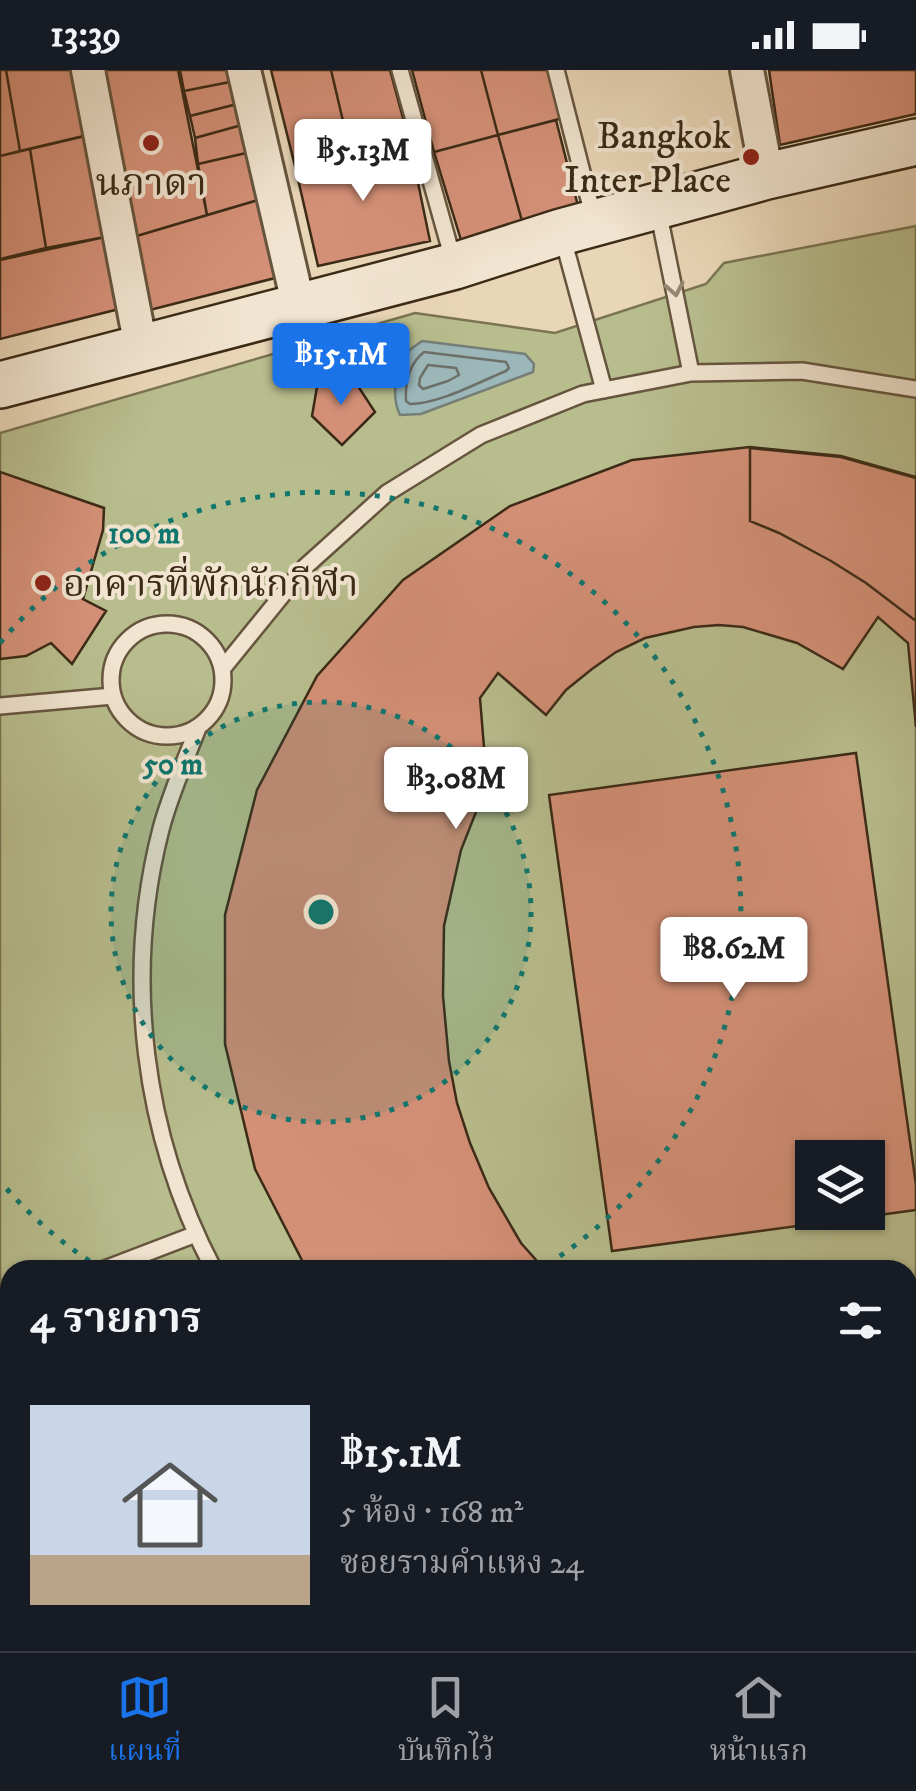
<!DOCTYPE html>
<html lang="th">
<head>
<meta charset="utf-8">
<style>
	:root { --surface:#171b24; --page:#242831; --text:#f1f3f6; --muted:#9ea1a6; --line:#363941; --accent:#1a73e8 }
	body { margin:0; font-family:"IM FELL DW Pica","Noto Serif Thai",serif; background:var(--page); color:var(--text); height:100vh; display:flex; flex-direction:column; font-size:38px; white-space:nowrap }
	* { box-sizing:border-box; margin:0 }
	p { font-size:32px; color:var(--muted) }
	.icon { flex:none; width:55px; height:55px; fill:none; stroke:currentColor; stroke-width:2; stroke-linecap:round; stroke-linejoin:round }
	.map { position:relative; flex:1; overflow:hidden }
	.sheet { position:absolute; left:0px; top:1190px; width:918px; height:392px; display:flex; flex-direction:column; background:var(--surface); border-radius:30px 30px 0 0; box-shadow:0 2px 8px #0004 }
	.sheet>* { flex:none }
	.fabs { position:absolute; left:795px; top:1070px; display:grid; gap:20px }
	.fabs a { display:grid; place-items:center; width:90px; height:90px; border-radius:0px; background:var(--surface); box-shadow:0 2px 8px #0004; font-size:50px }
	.price { position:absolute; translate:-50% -85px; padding:0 22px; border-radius:10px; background:#fff; color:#222; font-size:32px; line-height:65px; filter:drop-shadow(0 2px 5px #0008) }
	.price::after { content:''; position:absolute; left:50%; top:60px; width:30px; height:22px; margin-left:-15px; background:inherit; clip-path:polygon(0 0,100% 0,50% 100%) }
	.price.active { background:var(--accent); color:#fff }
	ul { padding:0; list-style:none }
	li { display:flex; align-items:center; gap:30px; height:250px; padding:0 30px }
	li+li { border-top:2px solid var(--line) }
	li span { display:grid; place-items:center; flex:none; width:280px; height:200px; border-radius:0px; color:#555 }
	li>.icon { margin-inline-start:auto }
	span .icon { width:120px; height:120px; fill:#fffc; stroke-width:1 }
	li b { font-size:42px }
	h2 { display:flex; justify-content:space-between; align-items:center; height:120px; padding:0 30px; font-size:42px }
	.status { display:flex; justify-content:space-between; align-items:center; height:70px; padding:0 50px; background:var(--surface); direction:ltr }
	.status svg { height:28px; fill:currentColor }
	.tabs { display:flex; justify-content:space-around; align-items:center; height:140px; border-top:2px solid var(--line); background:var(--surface); font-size:28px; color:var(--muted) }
	.tabs a { display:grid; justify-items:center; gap:5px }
	.tabs .active { color:var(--accent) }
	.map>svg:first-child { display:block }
	.green { fill:#b8bd8d; stroke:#7a7452; stroke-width:2.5; fill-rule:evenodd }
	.water { fill:#9cb7b9; stroke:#757f78; stroke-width:2.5 }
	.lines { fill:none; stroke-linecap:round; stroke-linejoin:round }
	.shore { stroke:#6c7068; stroke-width:2.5 }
	.building { fill:#d49077; stroke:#3b2a16; stroke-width:2.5; fill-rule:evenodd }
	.lane-casing { stroke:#66553e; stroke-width:20 }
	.street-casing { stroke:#66553e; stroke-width:38 }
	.secondary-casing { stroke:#3b2a16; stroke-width:50 }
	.lane { stroke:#f1e4d0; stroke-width:15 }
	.street { stroke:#f1e4d0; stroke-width:32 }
	.secondary { stroke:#f1e4d0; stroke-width:45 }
	.oneway { stroke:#968773 }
	.ring { fill:none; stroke:#0f766e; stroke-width:5; stroke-dasharray:5 10 }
	.poi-dot { fill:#8f2418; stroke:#f1e4d0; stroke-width:4 }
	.labels { text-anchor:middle; stroke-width:8; stroke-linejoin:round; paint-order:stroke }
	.poi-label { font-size:38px; fill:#3b2a16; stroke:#f1e4d0; text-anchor:end }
	.centre { fill:#0f766e; stroke:#f1e4d0; stroke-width:5 }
	.ring-label { font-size:30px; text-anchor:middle; font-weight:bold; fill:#0f766e; stroke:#f1e4d0; stroke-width:8; stroke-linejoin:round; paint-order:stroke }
</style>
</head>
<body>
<div class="status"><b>13:39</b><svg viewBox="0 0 49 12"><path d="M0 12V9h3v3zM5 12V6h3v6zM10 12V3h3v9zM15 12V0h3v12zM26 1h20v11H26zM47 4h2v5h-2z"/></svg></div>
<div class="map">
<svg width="916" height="1581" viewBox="0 0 916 1581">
	<rect width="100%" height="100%" fill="#e9d6b7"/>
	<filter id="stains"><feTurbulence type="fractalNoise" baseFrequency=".002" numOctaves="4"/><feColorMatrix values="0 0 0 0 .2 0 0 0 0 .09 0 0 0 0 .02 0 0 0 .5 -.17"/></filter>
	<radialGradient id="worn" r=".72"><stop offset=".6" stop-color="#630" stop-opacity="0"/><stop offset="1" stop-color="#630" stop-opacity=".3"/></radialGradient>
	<path class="green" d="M916,156V1581H0V363L415,243L555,263L706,214L724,193ZM812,1088H868V1142H812ZM10,1200H908V1572H10Z"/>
	<path class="water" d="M422,271L525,284L534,294L533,302L421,344L400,345C391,327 395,297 408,282C412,277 417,275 422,271Z"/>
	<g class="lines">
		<path class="shore" d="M424,282L506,292L509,298L506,301C479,312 439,334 410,334L406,331C405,313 409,294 424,282Z
			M428,295L456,298L459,305L448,311L423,319L419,315L420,308Z"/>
	</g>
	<path class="building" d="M0,0H6L20,81L0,86Z
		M6,0H78L92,64L20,81Z
		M95,0H178L207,145L130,168Z
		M180,0H237L240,10L184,21Z
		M271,0H331L351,85L295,96Z
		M331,0H390L410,74L351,85Z
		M412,0H481L498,65L434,82Z
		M481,0H550L563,48L498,65Z
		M769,0H916V44L780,75Z
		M240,10L245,32L190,46L184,21Z
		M245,32L249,53L195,68L190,46Z
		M556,50L578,136L522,151L498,65Z
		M249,53L255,81L198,94L195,68Z
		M498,65L522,151L461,170L434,82Z
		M85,66L105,167L46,178L30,79Z
		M410,74L430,171L318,196L295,96Z
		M30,79L46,178L0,189V86Z
		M255,81L265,128L207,145L198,94Z
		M265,128L283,206L146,241L130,168Z
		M105,167L119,239L0,269V190Z
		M354,310L375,342L342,375L312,346L318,311Z
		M750,377L841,386L916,407L841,387L750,378V451L779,463L831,491L866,513L916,551V657L908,573L878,547L843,599L797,573L743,557L719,555L694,557L645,568L616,582L592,599L566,620L546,645L498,603L480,628L487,714L461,780L444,856L443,926L449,991L457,1033L470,1073L489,1118L521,1173L545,1200H307L255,1099L225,974V845L257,720L317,606L403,510L510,436L632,390Z
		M750,378L841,387L916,408V551L866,513L831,491L779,463L750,451Z
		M0,402L104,438L103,460L83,529L106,541L72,594L51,573L26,586L0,589Z
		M856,683L916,1115V1140L612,1181L549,725ZM812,1088H868V1142H812Z
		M916,1229V1316L908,1325V1239Z
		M916,1316V1424L908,1427V1325Z
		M10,1550V1572H107L111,1581H0V1558Z"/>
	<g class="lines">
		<g class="lane-casing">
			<path id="lane" d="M400,0L454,193
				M556,0L594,149
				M658,140L691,303
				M562,165L604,320
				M111 610a56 56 0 1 1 112 0a56 56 0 1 1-112 0Z
				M223,598L305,497L387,423L481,365L583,324L691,303L802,301L916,319
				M0,636L113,626
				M198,658C185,691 170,725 161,759C123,907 143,1065 214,1200
				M102,1200L196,1164
				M0,1236L10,1232
				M908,1510L916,1507
				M663,1581L665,1572"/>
		</g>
		<g class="street-casing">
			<path id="street" d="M88,0L141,277
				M244,0L299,237
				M747,0L767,106"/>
		</g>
		<g class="secondary-casing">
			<path id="secondary" d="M0,315L455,196L561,162L767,106L916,72"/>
		</g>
		<use href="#lane" class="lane"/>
		<use href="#street" class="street"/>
		<use href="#secondary" class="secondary"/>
	</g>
	<defs><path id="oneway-chevron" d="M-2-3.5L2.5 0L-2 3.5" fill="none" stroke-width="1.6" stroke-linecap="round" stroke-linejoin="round" transform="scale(2.5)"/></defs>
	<use class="oneway" href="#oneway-chevron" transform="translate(675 219) rotate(79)"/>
	<circle cx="321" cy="842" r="210" fill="#0f766e" fill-opacity=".12"/>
	<g class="ring">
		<circle cx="321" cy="842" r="210"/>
		<path d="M102 1199A419 419 0 0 1 0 1111M0 573A419 419 0 1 1 540 1199"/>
	</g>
	<g class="poi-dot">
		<circle cx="151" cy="73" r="10"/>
		<circle cx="751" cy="87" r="10"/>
		<circle cx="43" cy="513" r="10"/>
	</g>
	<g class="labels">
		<g class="poi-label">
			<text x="731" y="78">Bangkok<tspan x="731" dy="44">Inter Place</tspan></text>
			<text x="151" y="125" text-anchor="middle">นภาดา</text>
			<text x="63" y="526" text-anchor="start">อาคารที่พักนักกีฬา</text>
		</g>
	</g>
	<circle cx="321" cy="842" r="15" class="centre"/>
	<g class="ring-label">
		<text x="144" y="473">100 m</text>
		<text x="173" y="704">50 m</text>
	</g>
	<rect width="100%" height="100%" filter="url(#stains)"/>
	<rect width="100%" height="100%" fill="url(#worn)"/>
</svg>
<div class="fabs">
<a><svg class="icon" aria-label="layers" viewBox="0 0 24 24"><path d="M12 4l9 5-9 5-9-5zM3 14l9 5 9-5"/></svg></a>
</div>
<b class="price" style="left:363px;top:134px">฿5.13M</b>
<b class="price active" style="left:341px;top:338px">฿15.1M</b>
<b class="price" style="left:456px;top:762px">฿3.08M</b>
<b class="price" style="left:734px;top:932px">฿8.62M</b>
<section class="sheet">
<h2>4 รายการ<svg class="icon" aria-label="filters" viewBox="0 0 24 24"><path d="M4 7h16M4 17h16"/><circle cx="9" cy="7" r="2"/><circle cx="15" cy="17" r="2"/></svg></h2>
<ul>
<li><span style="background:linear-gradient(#c9d6e8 75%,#b9a48a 0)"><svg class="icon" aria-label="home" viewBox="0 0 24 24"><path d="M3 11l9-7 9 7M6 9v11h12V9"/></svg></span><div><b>฿15.1M</b><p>5 ห้อง · 168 m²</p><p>ซอยรามคำแหง 24</p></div></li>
</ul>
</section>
</div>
<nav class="tabs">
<a class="active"><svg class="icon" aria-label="map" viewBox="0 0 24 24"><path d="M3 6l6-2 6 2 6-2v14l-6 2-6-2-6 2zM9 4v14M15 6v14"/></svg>แผนที่</a>
<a><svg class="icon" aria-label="saved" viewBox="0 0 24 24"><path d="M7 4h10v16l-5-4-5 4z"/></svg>บันทึกไว้</a>
<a><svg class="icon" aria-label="home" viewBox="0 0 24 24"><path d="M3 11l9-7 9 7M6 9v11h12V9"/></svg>หน้าแรก</a>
</nav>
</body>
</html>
